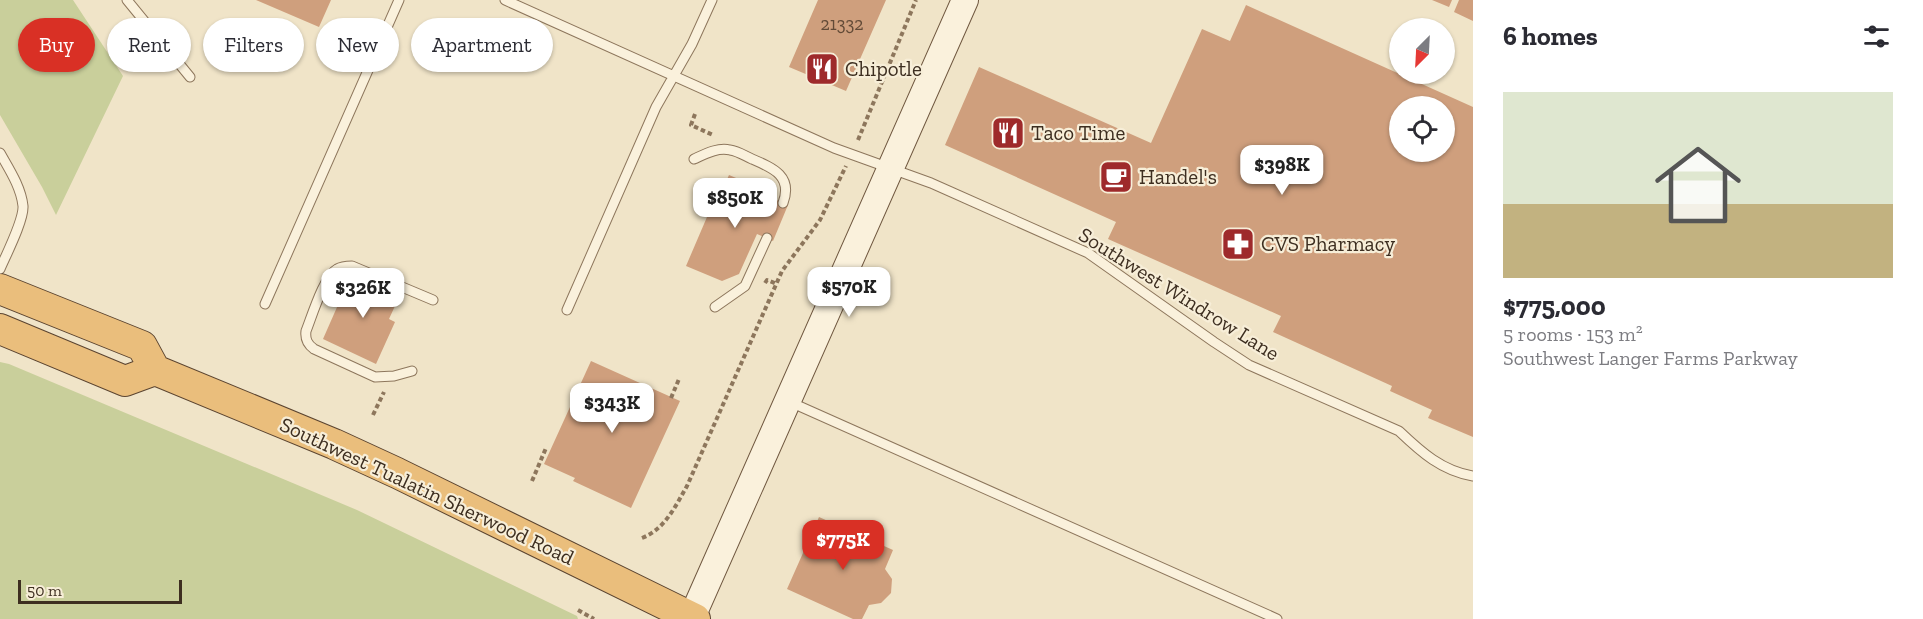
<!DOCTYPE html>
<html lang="en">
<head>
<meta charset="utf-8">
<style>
	:root { --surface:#fff; --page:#f7f7f7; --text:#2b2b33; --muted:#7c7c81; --accent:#d93025 }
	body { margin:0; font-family:"Zilla Slab",serif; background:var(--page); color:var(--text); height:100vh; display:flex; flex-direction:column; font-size:22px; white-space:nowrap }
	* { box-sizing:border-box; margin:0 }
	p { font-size:20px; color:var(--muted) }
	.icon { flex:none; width:33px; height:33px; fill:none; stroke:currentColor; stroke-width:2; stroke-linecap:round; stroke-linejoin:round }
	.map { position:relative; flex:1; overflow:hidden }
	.details { display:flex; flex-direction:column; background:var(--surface); width:450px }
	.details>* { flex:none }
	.top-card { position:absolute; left:18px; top:18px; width:570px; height:54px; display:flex; gap:12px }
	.needle { width:39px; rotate:204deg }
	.fabs { position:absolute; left:1389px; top:18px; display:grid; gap:12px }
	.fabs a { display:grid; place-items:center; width:66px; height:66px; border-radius:50%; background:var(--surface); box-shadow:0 2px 4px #0004; font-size:30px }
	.scale { position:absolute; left:18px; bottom:15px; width:164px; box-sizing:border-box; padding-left:6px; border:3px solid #3d2e20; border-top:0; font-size:16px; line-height:21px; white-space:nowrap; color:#3d2e20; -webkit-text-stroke:4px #f7eed8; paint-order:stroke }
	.price { position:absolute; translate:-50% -51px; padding:0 14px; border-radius:12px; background:#fff; color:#222; font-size:20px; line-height:39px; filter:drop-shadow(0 2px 3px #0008) }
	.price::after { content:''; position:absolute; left:50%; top:36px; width:18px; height:14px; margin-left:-9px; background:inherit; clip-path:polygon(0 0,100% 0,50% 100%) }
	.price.selected { background:var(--accent); color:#fff }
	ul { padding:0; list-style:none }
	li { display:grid; align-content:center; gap:12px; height:318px; padding:0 30px }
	li span { display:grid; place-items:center; height:186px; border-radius:0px; color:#555 }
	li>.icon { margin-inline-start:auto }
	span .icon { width:108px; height:108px; fill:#fffc; stroke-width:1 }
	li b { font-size:26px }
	h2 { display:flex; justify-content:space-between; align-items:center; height:72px; padding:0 30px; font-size:26px }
	.tag { padding:0 21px; border-radius:27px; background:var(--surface); box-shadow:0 2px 4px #0004; font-size:21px; line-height:54px }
	.tag.selected { background:var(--accent); color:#fff }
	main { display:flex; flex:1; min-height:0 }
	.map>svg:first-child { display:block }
	.green { fill:#c9cf9b }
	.building { fill:#cf9f7d; fill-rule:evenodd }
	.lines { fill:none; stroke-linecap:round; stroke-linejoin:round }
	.service-casing { stroke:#8d765c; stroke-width:11 }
	.secondary-casing { stroke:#6f573f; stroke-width:28 }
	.trunk-casing { stroke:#5b4430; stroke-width:32 }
	.path { stroke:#8d765c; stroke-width:4; stroke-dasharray:4.5 3; stroke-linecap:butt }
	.service { stroke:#faf1dc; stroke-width:9 }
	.secondary { stroke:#faf1dc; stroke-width:26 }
	.trunk { stroke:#eabe7c; stroke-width:30 }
	.labels { text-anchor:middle; stroke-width:4.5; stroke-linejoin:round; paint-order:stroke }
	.number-label { font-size:18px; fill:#624a37 }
	.poi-label { font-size:21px; fill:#3d2e20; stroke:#f7eed8; text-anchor:start }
	.street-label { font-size:21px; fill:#3d2e20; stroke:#f7eed8 }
</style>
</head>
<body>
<main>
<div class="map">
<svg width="1473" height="619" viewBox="0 0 1473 619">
	<rect width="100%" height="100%" fill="#f0e4c8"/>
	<path class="green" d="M0,0H73L123,76L56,215L42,187L0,115Z
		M0,362L9,364L357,510L577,616L578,619H0Z"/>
	<path class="building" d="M256,0H331L319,27Z
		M818,0H886L846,91L789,67Z
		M1432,0H1452L1449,7Z
		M1459,0H1473V21L1454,12Z
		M1246,5L1473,107V437L1428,418L1432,410L1390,391L1392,386L1273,332L1281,316L1108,239L1116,222L945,145L979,67L1151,143L1202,29L1230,41ZM1400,106H1444V152H1400Z
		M729,175L774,194L772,198L788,205L773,241L757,234L739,274L722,281L686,266L713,203L716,204Z
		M352,273L400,295L389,319L395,322L376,364L323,339Z
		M591,361L680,401L631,508L573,481L575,478L544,464Z
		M819,517L893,550L885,569L892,579L891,593L881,603L869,605L862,619H853L787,589Z"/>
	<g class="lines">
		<g class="service-casing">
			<path id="service" d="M127,0L190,77
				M505,0L834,148L931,183L1088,253L1214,342L1249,365L1399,431C1421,452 1442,471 1473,476
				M0,153C9,169 21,187 23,206C24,220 6,255 0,269
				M694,159C705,154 718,147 730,150C738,151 745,156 752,159C773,168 793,176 783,203
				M265,304L399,0
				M715,307L745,286L767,238
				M567,310L656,107L692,44L712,0
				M412,371L394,376L375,377L314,349C307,344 305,339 306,331C312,316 324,276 337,269C342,266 347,266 352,266L433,300
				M790,402L1277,619"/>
		</g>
		<g class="secondary-casing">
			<path id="secondary" d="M692,617L965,0"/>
		</g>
		<g class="trunk-casing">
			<path id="trunk" d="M0,289L142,346L155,370L334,444L397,473L695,619
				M0,329L125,381L155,370"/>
		</g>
		<path class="path" d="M695,114L691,125L713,135
			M858,140L916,0
			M765,283L767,280L777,284
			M671,398L679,379
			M373,415L384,392
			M532,481L546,448
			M642,538C665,529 675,507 687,486L782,271L820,220L846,166
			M578,610L594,619"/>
		<use href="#service" class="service"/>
		<use href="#secondary" class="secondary"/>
		<use href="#trunk" class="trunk"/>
	</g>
	<defs>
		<g id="restaurant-square" transform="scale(1.725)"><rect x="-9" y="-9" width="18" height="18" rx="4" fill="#9e2a2b" stroke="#f7eed8"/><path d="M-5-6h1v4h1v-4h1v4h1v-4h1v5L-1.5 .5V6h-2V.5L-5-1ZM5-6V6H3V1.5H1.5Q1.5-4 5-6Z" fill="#fff"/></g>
		<g id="cafe-square" transform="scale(1.725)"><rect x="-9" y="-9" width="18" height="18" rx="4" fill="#9e2a2b" stroke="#f7eed8"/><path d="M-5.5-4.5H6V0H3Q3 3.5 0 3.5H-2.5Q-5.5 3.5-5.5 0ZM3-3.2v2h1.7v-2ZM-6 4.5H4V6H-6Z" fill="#fff"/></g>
		<g id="pharmacy-square" transform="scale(1.725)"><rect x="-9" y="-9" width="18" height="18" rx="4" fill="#9e2a2b" stroke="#f7eed8"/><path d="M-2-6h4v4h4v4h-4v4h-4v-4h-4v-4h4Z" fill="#fff"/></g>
	</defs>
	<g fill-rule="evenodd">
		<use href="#restaurant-square" x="822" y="69"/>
		<use href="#restaurant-square" x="1008" y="133"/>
		<use href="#cafe-square" x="1116" y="177"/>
		<use href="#pharmacy-square" x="1238" y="244"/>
	</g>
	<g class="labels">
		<g class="number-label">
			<text x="842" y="30">21332</text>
		</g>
		<g class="poi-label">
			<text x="845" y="76">Chipotle</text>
			<text x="1031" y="140">Taco Time</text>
			<text x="1139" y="184">Handel's</text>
			<text x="1261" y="251">CVS Pharmacy</text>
		</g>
		<g class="street-label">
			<text transform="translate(1179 294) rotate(32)" y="7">Southwest Windrow Lane</text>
			<text transform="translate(427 491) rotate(25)" y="7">Southwest Tualatin Sherwood Road</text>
		</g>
	</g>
</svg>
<div class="fabs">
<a><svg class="needle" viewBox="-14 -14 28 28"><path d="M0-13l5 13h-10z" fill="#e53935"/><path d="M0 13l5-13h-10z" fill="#7c7c81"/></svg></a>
<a><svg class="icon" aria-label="locate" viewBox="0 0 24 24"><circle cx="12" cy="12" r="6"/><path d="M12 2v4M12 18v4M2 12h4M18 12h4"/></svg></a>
</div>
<div class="scale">50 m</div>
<b class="price" style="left:1282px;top:196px">$398K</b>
<b class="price" style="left:735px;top:229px">$850K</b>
<b class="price" style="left:849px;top:318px">$570K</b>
<b class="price" style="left:363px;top:319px">$326K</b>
<b class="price" style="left:612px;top:434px">$343K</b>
<b class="price selected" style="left:843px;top:571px">$775K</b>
<div class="top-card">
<a class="tag selected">Buy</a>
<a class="tag">Rent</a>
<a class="tag">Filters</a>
<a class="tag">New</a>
<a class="tag">Apartment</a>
</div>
</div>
<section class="details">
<h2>6 homes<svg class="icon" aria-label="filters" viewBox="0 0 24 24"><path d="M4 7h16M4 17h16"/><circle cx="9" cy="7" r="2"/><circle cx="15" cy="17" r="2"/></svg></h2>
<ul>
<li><span style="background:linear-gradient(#dfe7d0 60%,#c2b280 0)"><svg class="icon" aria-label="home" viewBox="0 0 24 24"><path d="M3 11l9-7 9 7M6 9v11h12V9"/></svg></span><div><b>$775,000</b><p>5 rooms · 153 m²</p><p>Southwest Langer Farms Parkway</p></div></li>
</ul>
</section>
</main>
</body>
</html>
